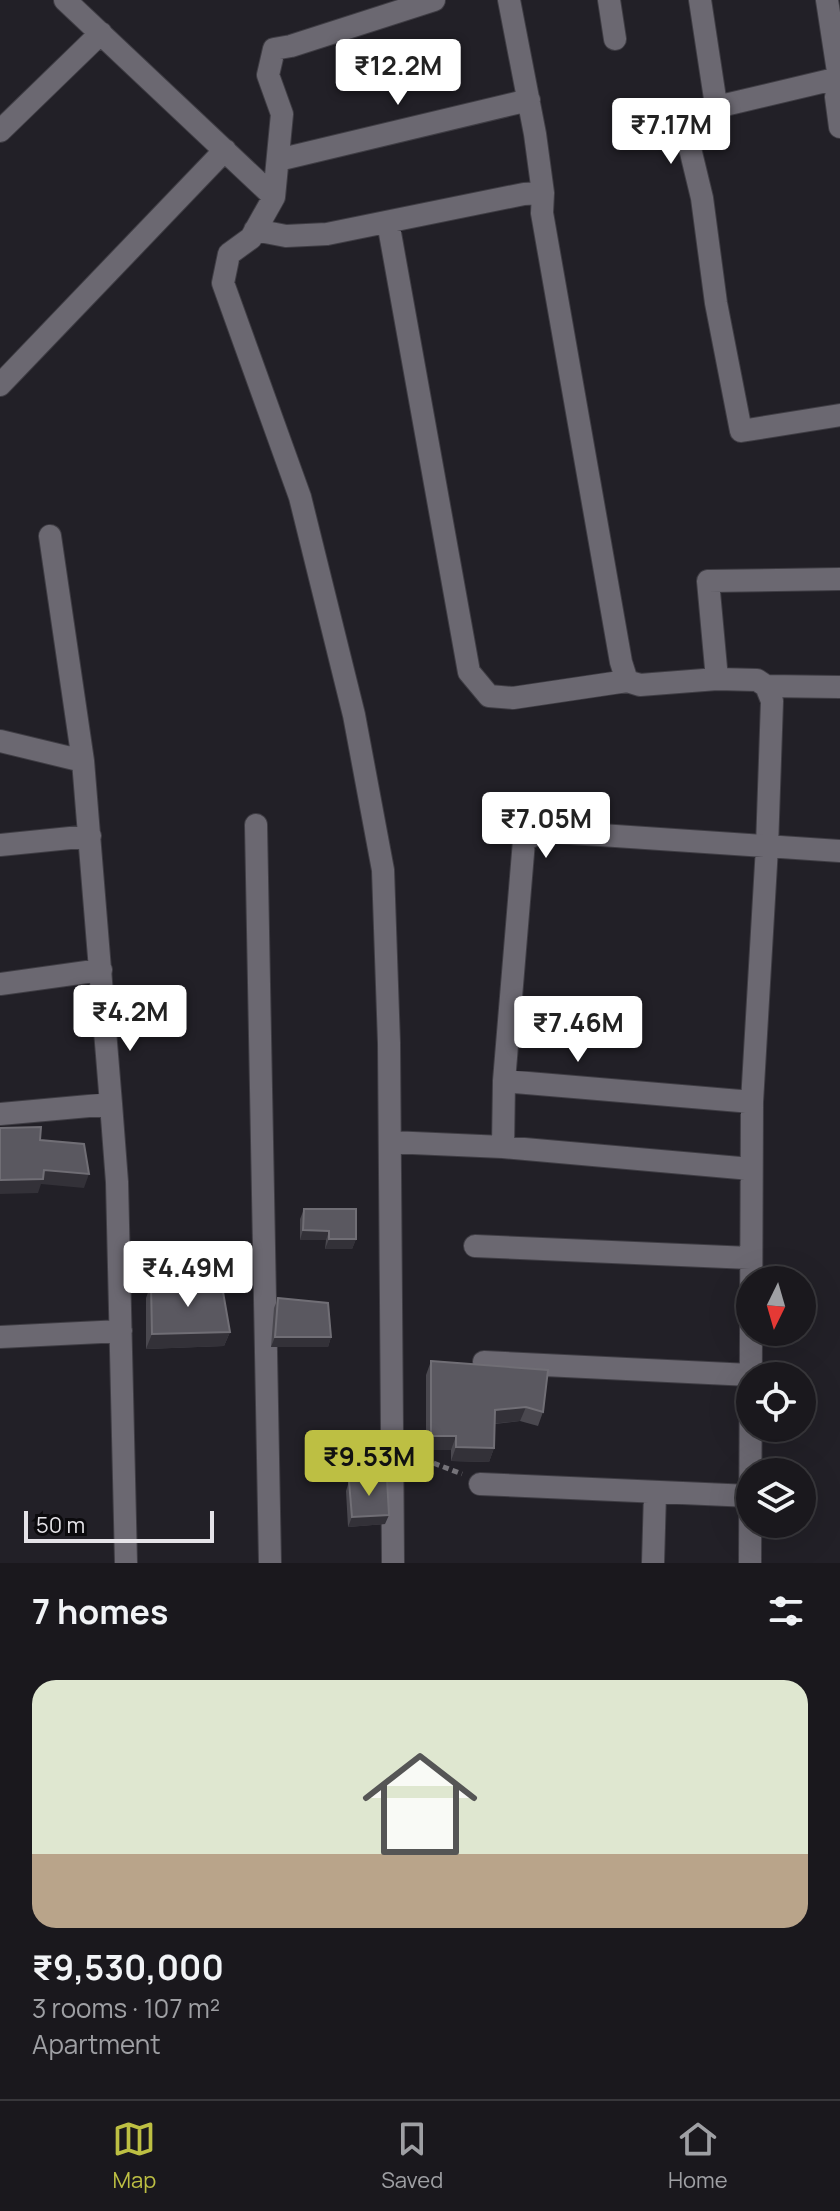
<!DOCTYPE html>
<html lang="en">
<head>
<meta charset="utf-8">
<style>
	:root { --surface:#1a181d; --page:#232126; --text:#f1f3f6; --muted:#9fa0a4; --line:#38373b; --accent:#bdbf43 }
	body { margin:0; font-family:Manrope,sans-serif; background:var(--page); color:var(--text); height:100vh; display:flex; flex-direction:column; font-size:30px; white-space:nowrap }
	* { box-sizing:border-box; margin:0 }
	p { font-size:26px; color:var(--muted) }
	.icon { flex:none; width:44px; height:44px; fill:none; stroke:currentColor; stroke-width:2; stroke-linecap:round; stroke-linejoin:round }
	.map { position:relative; height:1563px; overflow:hidden }
	.drawer { display:flex; flex-direction:column; background:var(--surface); flex:1 }
	.drawer>* { flex:none }
	.needle { width:52px; rotate:185deg }
	.fabs { position:absolute; left:736px; top:1266px; display:grid; gap:16px }
	.fabs a { display:grid; place-items:center; width:80px; height:80px; border-radius:50%; background:var(--surface); box-shadow:0 8px 32px #0002,0 0 0 2px var(--line); font-size:40px }
	.scale { position:absolute; left:24px; bottom:20px; width:190px; box-sizing:border-box; padding-left:8px; border:4px solid #e5e3e8; border-top:0; font-size:22px; line-height:28px; white-space:nowrap; color:#e5e3e8; -webkit-text-stroke:6px #0b0a0d; paint-order:stroke }
	.price { position:absolute; translate:-50% -68px; padding:0 18px; border-radius:8px; background:#fff; color:#222; font-size:26px; line-height:52px; filter:drop-shadow(0 2px 4px #0008) }
	.price::after { content:''; position:absolute; left:50%; top:48px; width:24px; height:18px; margin-left:-12px; background:inherit; clip-path:polygon(0 0,100% 0,50% 100%) }
	.price.selected { background:var(--accent); color:#111 }
	ul { padding:0; list-style:none }
	li { display:grid; align-content:center; gap:16px; height:424px; padding:0 32px }
	li+li { border-top:2px solid var(--line) }
	li span { display:grid; place-items:center; height:248px; border-radius:24px; color:#555 }
	li>.icon { margin-inline-start:auto }
	span .icon { width:144px; height:144px; fill:#fffc; stroke-width:1 }
	li b { font-size:34px }
	h2 { display:flex; justify-content:space-between; align-items:center; height:96px; padding:0 32px; font-size:34px }
	.menu { display:flex; justify-content:space-around; align-items:center; height:112px; border-top:2px solid var(--line); background:var(--surface); font-size:22px; color:var(--muted) }
	.menu a { display:grid; justify-items:center; gap:4px }
	.menu .selected { color:var(--accent) }
	.map>svg:first-child { display:block }
	.lines { fill:none; stroke-linecap:round; stroke-linejoin:round }
	.minor-casing { stroke:#3f3d44; stroke-width:24 }
	.path { stroke:#757379; stroke-width:5; stroke-dasharray:6 4; stroke-linecap:butt }
	.minor { stroke:#6b6871; stroke-width:22 }
	.wall { fill:#4a484f }
	.shaded-wall { fill:#333138 }
	.building { fill:#5a5860; stroke:#706e75; stroke-width:2 }
</style>
</head>
<body>
<div class="map">
<svg width="840" height="1563" viewBox="0 0 840 1563">
	<rect width="100%" height="100%" fill="#222027"/>
	<g class="lines">
		<g class="minor-casing">
			<path id="minor" d="M65,0L274,197
				M509,0L535,134L543,193
				M609,0L615,39
				M700,0L716,105
				M827,0L839,78L691,113L687,136L702,198L716,303L741,431L840,415
				M840,78L836,97L840,127
				M0,131L101,33
				M278,160L529,100
				M388,222L469,672L489,696L513,698L627,681
				M255,230L286,236L327,234L524,194L543,193L542,213L621,662L627,681L640,685L717,679L757,680L766,686L772,701L767,847L752,1102L750,1563
				M0,385L225,150
				M50,536L83,761L111,1104L117,1182L126,1563
				M717,679L708,581L840,579
				M766,686L840,687
				M0,741L83,761
				M256,825L270,1563
				M0,845L90,836
				M0,984L101,970
				M504,1081L524,841L537,833L556,832L840,851
				M0,1114L111,1104
				M390,1142L503,1147L751,1169
				M503,1147L504,1081L752,1102
				M475,1246L750,1258
				M0,1337L121,1331
				M484,1362L750,1375
				M480,1484L750,1496
				M393,1563L389,1043L383,870L354,715L300,497L223,283L229,254L251,238L274,197L282,114L268,75L274,49L291,46L434,0
				M653,1563L655,1493"/>
		</g>
		<path class="path" d="M415,1456L462,1474"/>
		<use href="#minor" class="minor"/>
	</g>
	<path class="wall" d="M304,1209L356,1239L352,1249H325L326,1240H300V1219Z
		M151,1284L230,1332L224,1346L146,1349V1298Z
		M278,1298L331,1337L328,1347H271L274,1308Z
		M431,1361L543,1412L538,1426L520,1421L495,1424L494,1448L489,1462L451,1461V1450H426V1375Z
		M349,1481L385,1524L348,1527L346,1491Z"/>
	<path class="shaded-wall" d="M44,1170L89,1174L84,1188L41,1184L38,1193L0,1194V1180Z
		M303,1230L329,1231L326,1240H300Z
		M329,1239H356L352,1249H325Z
		M230,1332L224,1346L146,1349L152,1334Z
		M275,1337H331L328,1347H271Z
		M526,1407L520,1421L490,1424L495,1410Z
		M431,1436H456L451,1450H426Z
		M456,1447L494,1448L489,1462L451,1461Z
		M389,1515L385,1524L348,1527L352,1517Z"/>
	<path class="building" d="M41,1127L40,1140L84,1144L89,1174L44,1170L43,1179L0,1180V1128Z
		M304,1209H356V1239H329V1231L303,1230Z
		M151,1284L222,1286L230,1332L152,1334Z
		M278,1298L328,1303L331,1337H275Z
		M431,1361L548,1370L543,1412L526,1407L495,1410L494,1448L456,1447V1436H431Z
		M387,1479L389,1515L352,1517L349,1481Z"/>
</svg>
<div class="fabs">
<a><svg class="needle" viewBox="-14 -14 28 28"><path d="M0-13l5 13h-10z" fill="#e53935"/><path d="M0 13l5-13h-10z" fill="#9fa0a4"/></svg></a>
<a><svg class="icon" aria-label="locate" viewBox="0 0 24 24"><circle cx="12" cy="12" r="6"/><path d="M12 2v4M12 18v4M2 12h4M18 12h4"/></svg></a>
<a><svg class="icon" aria-label="layers" viewBox="0 0 24 24"><path d="M12 4l9 5-9 5-9-5zM3 14l9 5 9-5"/></svg></a>
</div>
<div class="scale">50 m</div>
<b class="price" style="left:398px;top:107px">₹12.2M</b>
<b class="price" style="left:671px;top:166px">₹7.17M</b>
<b class="price" style="left:546px;top:860px">₹7.05M</b>
<b class="price" style="left:130px;top:1053px">₹4.2M</b>
<b class="price" style="left:578px;top:1064px">₹7.46M</b>
<b class="price" style="left:188px;top:1309px">₹4.49M</b>
<b class="price selected" style="left:369px;top:1498px">₹9.53M</b>
</div>
<section class="drawer">
<h2>7 homes<svg class="icon" aria-label="filters" viewBox="0 0 24 24"><path d="M4 7h16M4 17h16"/><circle cx="9" cy="7" r="2"/><circle cx="15" cy="17" r="2"/></svg></h2>
<ul>
<li><span style="background:linear-gradient(#dfe7d0 70%,#b9a48a 0)"><svg class="icon" aria-label="home" viewBox="0 0 24 24"><path d="M3 11l9-7 9 7M6 9v11h12V9"/></svg></span><div><b>₹9,530,000</b><p>3 rooms · 107 m²</p><p>Apartment</p></div></li>
</ul>
</section>
<nav class="menu">
<a class="selected"><svg class="icon" aria-label="map" viewBox="0 0 24 24"><path d="M3 6l6-2 6 2 6-2v14l-6 2-6-2-6 2zM9 4v14M15 6v14"/></svg>Map</a>
<a><svg class="icon" aria-label="saved" viewBox="0 0 24 24"><path d="M7 4h10v16l-5-4-5 4z"/></svg>Saved</a>
<a><svg class="icon" aria-label="home" viewBox="0 0 24 24"><path d="M3 11l9-7 9 7M6 9v11h12V9"/></svg>Home</a>
</nav>
</body>
</html>
